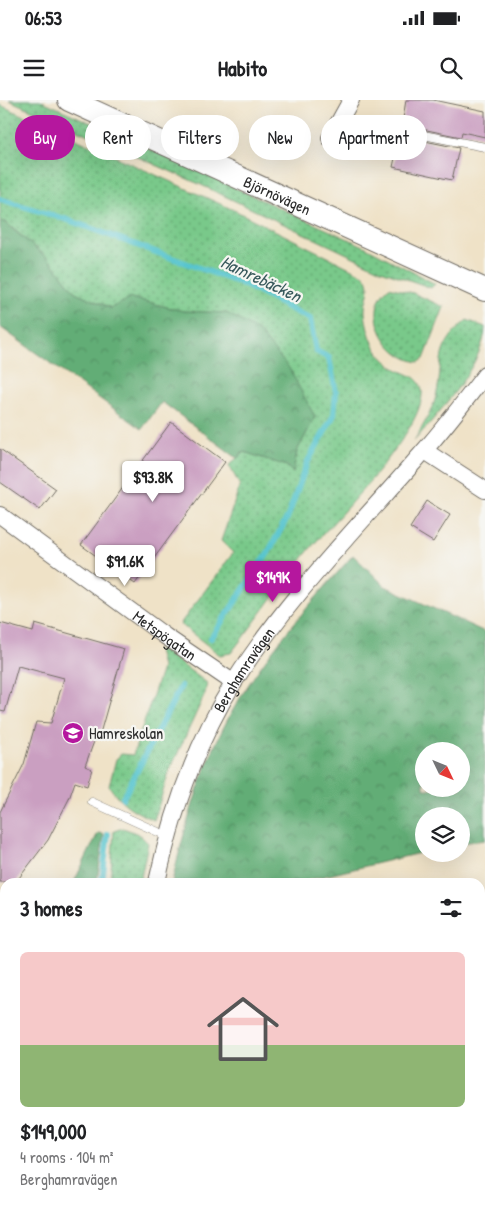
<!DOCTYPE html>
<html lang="en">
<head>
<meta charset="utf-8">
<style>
	:root { --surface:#fff; --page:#f6f6f6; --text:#202124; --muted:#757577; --line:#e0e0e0; --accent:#b5179e }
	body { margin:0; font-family:"Patrick Hand",sans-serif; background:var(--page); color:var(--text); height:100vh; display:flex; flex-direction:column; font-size:19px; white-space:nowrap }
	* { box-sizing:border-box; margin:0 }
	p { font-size:16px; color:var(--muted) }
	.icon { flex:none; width:28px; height:28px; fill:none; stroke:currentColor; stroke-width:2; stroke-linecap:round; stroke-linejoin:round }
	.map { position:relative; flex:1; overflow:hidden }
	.panel { position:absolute; left:0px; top:778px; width:485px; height:336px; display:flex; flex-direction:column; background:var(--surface); border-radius:15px 15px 0 0; box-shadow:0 5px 20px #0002 }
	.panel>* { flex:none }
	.banner { position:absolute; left:15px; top:15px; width:455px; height:45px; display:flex; gap:10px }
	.needle { width:32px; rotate:133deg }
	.buttons { position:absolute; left:415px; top:642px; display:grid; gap:10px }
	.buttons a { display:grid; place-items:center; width:55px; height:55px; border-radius:50%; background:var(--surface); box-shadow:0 5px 20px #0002; font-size:25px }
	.price { position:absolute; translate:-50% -42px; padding:0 11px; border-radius:5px; background:#fff; color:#222; font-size:16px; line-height:32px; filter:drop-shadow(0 1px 2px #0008) }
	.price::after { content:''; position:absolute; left:50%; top:30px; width:15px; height:11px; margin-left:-8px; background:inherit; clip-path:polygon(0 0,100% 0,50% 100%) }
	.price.on { background:var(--accent); color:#fff }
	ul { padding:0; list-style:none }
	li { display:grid; align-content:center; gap:10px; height:265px; padding:0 20px }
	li+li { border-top:1px solid var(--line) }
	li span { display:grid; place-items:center; height:155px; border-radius:8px; color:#555 }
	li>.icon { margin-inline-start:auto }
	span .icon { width:90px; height:90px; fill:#fffc; stroke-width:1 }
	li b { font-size:21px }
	h2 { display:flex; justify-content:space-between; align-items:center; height:60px; padding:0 20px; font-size:21px }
	.pill { padding:0 18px; border-radius:22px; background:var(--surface); box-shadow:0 5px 20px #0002; font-size:18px; line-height:45px }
	.pill.on { background:var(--accent); color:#fff }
	.status { display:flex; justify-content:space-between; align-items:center; height:35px; padding:0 25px; background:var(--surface); direction:ltr }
	.status svg { height:14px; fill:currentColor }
	header { display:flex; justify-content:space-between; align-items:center; height:65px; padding:0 20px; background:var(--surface); font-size:22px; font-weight:800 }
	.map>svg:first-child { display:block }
	.grass { fill:url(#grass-dots); stroke:#527a5a }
	.forest { fill:url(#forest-crowns); stroke:#466c50; fill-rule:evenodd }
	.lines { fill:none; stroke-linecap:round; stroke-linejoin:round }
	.stream { stroke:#57c4ce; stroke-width:6 }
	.building { fill:#ca9fc1 }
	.service-casing { stroke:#706b62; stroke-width:9 }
	.minor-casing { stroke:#706b62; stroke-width:18 }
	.secondary-casing { stroke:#706b62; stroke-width:24 }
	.service { stroke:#fff; stroke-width:8 }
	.minor { stroke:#fff; stroke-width:16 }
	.secondary { stroke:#fff; stroke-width:22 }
	.labels { text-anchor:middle; stroke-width:4.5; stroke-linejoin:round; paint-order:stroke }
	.street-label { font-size:16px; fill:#2b2b2b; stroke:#f6f6f2 }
	.poi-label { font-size:16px; fill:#2b2b2b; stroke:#f6f6f2; text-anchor:start }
	.water-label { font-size:18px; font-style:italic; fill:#38595c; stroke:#f6f6f2 }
</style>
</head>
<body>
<div class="status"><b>06:53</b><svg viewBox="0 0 49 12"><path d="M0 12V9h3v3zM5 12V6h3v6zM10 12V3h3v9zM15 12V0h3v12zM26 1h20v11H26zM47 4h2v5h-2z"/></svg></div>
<header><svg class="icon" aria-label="menu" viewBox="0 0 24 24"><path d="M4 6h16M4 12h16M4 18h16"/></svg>Habito<svg class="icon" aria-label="search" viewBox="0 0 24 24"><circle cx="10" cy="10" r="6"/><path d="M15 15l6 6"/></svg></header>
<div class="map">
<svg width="485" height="1113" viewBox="0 0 485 1113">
	<defs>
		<pattern id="grass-dots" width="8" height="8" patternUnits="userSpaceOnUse" patternTransform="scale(1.25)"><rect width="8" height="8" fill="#79c98a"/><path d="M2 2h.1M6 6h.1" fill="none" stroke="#63a371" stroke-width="1.8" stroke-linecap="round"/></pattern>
		<pattern id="forest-crowns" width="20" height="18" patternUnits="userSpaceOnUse" patternTransform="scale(1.25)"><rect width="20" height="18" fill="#62ad76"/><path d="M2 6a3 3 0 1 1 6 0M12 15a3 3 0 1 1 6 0" fill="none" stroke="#518d61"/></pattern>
	</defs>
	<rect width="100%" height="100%" fill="#f6f6f2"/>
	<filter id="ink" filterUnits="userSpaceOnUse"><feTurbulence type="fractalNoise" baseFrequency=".02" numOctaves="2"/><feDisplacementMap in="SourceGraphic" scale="10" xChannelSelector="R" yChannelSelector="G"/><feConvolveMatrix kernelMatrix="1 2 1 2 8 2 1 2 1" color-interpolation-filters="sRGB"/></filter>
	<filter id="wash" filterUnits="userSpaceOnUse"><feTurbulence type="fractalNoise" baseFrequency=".0096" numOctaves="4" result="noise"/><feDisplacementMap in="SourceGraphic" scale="20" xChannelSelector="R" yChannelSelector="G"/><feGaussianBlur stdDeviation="1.12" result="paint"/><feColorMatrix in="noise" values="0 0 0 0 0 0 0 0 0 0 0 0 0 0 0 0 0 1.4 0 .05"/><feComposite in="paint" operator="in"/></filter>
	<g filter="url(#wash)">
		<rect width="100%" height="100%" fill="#efe2c7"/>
		<path class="grass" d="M9,0H40L366,147L435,184L431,188L426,186L381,170L199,84Z
			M0,5L236,111L364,175C375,187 364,198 365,213C366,223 369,234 373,243C377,253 386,262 395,268C406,275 420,275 422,291C425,330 335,419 309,450C282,483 258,519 231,553L220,555L180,524L233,453L221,441L240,386L229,365L244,352L287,366L293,372L297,351L315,317L227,213L183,211L131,198L111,208L75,192L50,160L5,122L0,121Z
			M389,187L413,193L444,207L424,259L419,262C386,258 361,211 389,187Z
			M467,220L485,227C485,263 437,315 414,341C421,329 429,316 434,303C447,264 429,253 467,220Z
			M158,550L165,552L207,583L205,594L169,672L154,720C135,712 121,704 109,686L116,659L121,654L133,655L162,568Z
			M123,728L139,734L148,743L140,782H110L114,731Z
			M5,979V1077L0,1074V982Z"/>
		<path class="forest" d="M0,121L4,122L50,160L75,192L111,208L131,198L183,211L227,213L258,231L289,268L315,317L297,351L293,373L287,366L244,352L237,358L162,302L142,329L0,227Z
			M353,455L385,486L485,532V740L461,743V716H424V752L300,782H172C183,734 196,687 217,641C249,571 303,512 353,455ZM424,651H461V689H424Z
			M98,733L104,734L97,782H74Z
			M0,843L5,845V962L0,965Z
			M480,1026H485V1113H311L299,1109H480Z
			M0,1089L5,1092V1109H30L36,1113H0Z
			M138,1109H184L182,1113H145Z"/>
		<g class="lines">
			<path class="stream" d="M0,99L68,120L243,184L310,219L316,251L329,258L336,292L334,315L307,363L288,416L268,453L211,538
				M123,698L181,586
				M102,782L108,734
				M0,974L5,971"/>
		</g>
		<g id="blocks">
			<path class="building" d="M406,0H433L485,11V37L462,32L461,37L402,25Z
				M400,36L459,48L452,80L393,67Z
				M171,322L225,362L135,484L81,445Z
				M0,349L56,389L40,410L0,382Z
				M427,401L450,415L433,442L410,428Z
				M0,523L33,532L35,524L124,549L99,637L96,636L85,666L92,669L87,686L75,682L69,699L48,740L16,782H0V712L24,664L36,622L51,623L64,578L18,566L5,612L0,611Z"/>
		</g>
	</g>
	<g filter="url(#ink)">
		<use href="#blocks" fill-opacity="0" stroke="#706b62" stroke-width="1"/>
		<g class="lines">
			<g class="service-casing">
				<path id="service" d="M387,28L485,47
					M92,702L167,736"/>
			</g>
			<g class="minor-casing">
				<g id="minor">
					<path d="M330,38L351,0"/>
					<path d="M425,351L485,390"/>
					<path id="s1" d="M0,415L165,536L234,583"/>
					<path id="s2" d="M157,782C172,713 196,643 234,582C286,499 359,426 423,352C445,327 465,301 485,275"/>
					<path d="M480,913H485"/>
					<path d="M69,1113L71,1109"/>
				</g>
			</g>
			<g class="secondary-casing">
				<g id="secondary">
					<path id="s3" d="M69,0L485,190"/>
				</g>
			</g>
			<use href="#service" class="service"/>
			<use href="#minor" class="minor"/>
			<use href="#secondary" class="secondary"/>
		</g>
	</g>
	<defs>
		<g id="school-disc" transform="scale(1.125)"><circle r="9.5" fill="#b5179e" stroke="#f6f6f2"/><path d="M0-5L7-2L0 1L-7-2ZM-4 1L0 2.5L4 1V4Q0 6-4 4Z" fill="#fff"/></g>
	</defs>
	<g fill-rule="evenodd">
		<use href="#school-disc" x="73" y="633"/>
	</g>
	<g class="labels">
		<g class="street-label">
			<text dy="6" stroke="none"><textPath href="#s3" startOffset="229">Björnövägen</textPath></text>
			<text dy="6" stroke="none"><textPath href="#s1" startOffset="204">Metspögatan</textPath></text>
			<text dy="6" stroke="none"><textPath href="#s2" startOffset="231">Berghamravägen</textPath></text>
		</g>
		<g class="poi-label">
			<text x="89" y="639">Hamreskolan</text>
		</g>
		<g class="water-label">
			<text transform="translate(261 179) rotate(25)" y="6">Hamrebäcken</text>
		</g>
	</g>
</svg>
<div class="buttons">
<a><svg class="needle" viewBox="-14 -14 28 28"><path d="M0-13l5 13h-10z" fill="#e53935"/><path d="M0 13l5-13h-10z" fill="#757577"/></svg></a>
<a><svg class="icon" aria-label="layers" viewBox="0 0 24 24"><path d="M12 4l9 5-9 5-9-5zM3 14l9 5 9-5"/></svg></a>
</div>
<b class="price" style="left:153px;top:403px">$93.8K</b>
<b class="price" style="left:125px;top:487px">$91.6K</b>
<b class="price on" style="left:273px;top:503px">$149K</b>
<div class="banner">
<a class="pill on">Buy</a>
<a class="pill">Rent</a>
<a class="pill">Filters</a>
<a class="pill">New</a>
<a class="pill">Apartment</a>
</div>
<section class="panel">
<h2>3 homes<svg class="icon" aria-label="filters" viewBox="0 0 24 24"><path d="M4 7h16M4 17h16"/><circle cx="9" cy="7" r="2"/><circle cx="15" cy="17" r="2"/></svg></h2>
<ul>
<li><span style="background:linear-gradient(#f6c9c9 60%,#8fb573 0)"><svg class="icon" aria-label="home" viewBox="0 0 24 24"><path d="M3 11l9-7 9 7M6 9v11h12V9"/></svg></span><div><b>$149,000</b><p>4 rooms · 104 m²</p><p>Berghamravägen</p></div></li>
</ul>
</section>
</div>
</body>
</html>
